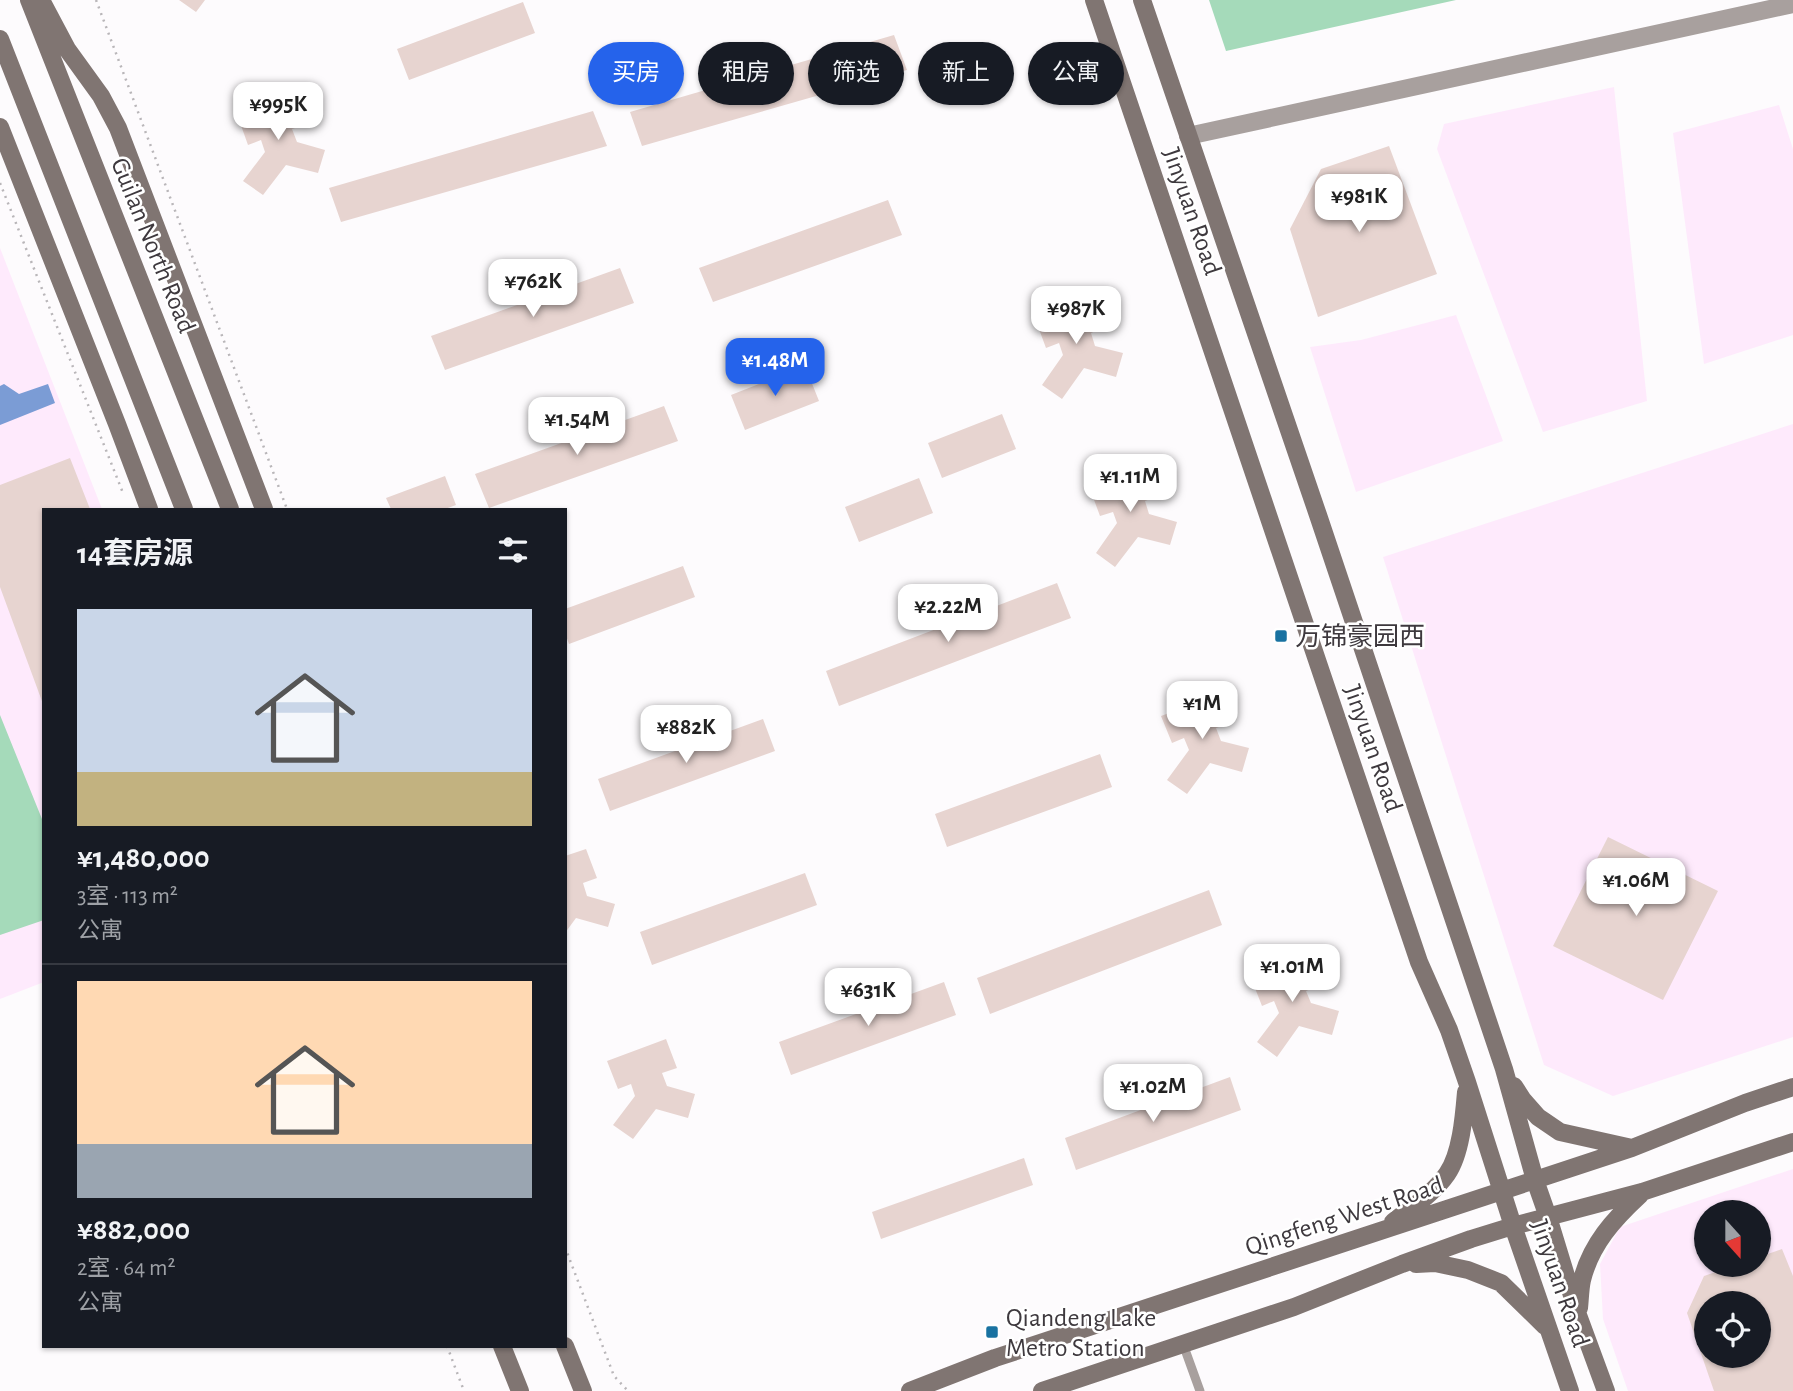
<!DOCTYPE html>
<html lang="zh">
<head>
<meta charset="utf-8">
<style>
	:root { --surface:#171b24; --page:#242831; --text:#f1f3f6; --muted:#9ea1a6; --line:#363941; --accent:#2563eb }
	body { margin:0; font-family:"Alegreya Sans","Noto Sans SC",sans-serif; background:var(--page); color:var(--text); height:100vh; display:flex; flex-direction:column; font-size:26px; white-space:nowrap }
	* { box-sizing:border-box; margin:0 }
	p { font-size:23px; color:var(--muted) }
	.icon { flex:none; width:38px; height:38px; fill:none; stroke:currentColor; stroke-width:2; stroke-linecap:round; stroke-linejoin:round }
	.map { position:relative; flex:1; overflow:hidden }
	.details { position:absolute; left:42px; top:508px; width:525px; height:840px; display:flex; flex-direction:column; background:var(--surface); border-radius:0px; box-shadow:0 2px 5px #0004 }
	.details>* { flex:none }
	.banner { position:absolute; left:588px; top:42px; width:665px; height:63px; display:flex; gap:14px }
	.needle { width:46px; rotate:159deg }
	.buttons { position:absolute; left:1694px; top:1200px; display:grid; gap:14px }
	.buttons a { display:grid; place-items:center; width:77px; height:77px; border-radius:50%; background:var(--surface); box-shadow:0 2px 5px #0004; font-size:35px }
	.price { position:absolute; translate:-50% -60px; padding:0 16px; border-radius:14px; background:#fff; color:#222; font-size:23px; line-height:46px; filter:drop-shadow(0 2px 4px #0008) }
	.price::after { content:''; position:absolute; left:50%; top:42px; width:21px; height:16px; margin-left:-10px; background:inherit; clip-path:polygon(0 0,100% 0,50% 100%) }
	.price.active { background:var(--accent); color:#fff }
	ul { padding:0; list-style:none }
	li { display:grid; align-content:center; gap:14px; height:371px; padding:0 35px }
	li+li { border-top:2px solid var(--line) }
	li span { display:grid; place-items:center; height:217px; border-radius:0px; color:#555 }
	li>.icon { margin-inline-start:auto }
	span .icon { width:126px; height:126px; fill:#fffc; stroke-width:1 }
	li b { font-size:30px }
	h2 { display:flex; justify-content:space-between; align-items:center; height:84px; padding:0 35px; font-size:30px }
	.tag { padding:0 24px; border-radius:32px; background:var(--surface); box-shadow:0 2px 5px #0004; font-size:24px; line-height:63px }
	.tag.active { background:var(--accent); color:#fff }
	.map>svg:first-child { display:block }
	.built { fill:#feeafc; fill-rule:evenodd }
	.green { fill:#a5daba }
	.water { fill:#7b9cd5 }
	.building { fill:#e7d4d0; fill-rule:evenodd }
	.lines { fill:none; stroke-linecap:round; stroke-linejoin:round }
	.path { stroke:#b9b6b9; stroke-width:2.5; stroke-dasharray:2 5; stroke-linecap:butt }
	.service { stroke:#a8a09e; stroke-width:9 }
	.tertiary { stroke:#a8a09e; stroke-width:18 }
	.secondary { stroke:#807572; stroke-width:18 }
	.poi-dot { fill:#1972a1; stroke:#fff; stroke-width:2.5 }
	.labels { text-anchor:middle; stroke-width:5; stroke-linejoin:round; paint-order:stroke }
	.street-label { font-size:26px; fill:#3e393e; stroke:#fff }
	.poi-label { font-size:26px; fill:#3e393e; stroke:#fff; text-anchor:start }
</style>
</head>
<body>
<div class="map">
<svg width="1793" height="1391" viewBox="0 0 1793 1391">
	<rect width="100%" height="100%" fill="#fdfbfd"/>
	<path class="built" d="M1614,87L1647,401L1543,432L1437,149L1444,124Z
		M1779,105L1793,149V335L1704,364L1673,133Z
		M0,248L102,509H44V982L0,999Z
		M1456,315L1503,441L1356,492L1310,347L1361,340Z
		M1793,424V1037L1613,1096L1544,1065L1383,557Z
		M1793,1169V1391H1628L1603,1319L1600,1264L1620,1227ZM1706,1213H1759V1265H1706ZM1706,1304H1759V1356H1706Z"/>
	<path class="green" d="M1209,0H1456L1226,51Z
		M0,715L44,824V920L0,935Z"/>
	<path class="water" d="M4,384L19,394L48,384L55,403L0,425V386Z"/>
	<path class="building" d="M179,0H205L196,12Z
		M523,2L535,33L409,80L397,49Z
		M894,35L907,70L642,146L630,112Z
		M296,95L307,124L292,129L297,142L325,150L318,173L286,165L263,195L243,181L265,152L261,140L248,145L238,117Z
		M593,111L607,146L341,222L329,188Z
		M1389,146L1437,274L1318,317L1290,229L1321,169Z
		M888,200L902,235L713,302L699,268Z
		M620,268L634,303L445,370L431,336Z
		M1094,299L1105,327L1091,333L1095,346L1123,353L1116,377L1084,368L1062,399L1042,385L1063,355L1059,343L1046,348L1036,321Z
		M805,366L819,401L745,430L731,395Z
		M664,406L678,441L489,508L475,474Z
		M1002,414L1016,449L942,478L928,443Z
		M70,458L90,509H44L43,704L0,587V485Z
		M1148,467L1159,496L1145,501L1149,514L1177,522L1170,545L1138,537L1115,567L1096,553L1117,523L1113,512L1100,516L1090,489Z
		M445,476L456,505L445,509H391L386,498Z
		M919,478L933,513L859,542L845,507Z
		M683,566L695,597L569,644L565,633V609Z
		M1057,583L1071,618L839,706L826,671Z
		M1220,694L1231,723L1216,728L1221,741L1249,748L1242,772L1210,763L1187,794L1167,780L1189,750L1184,738L1172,743L1161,716Z
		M763,719L775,751L610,811L598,779Z
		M1100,754L1112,787L947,847L935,814Z
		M1608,837L1718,891L1663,1000L1553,946Z
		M586,849L597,878L583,883L587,896L615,904L608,927L576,918L565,933V856Z
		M805,873L817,905L652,965L640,932Z
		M1209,890L1222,925L990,1014L977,978Z
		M1309,956L1320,985L1306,991L1311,1003L1339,1011L1332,1035L1299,1026L1277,1057L1257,1042L1279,1013L1274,1001L1262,1006L1251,978Z
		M944,982L956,1015L791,1075L779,1042Z
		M666,1039L677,1068L662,1073L667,1086L695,1094L688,1118L656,1109L633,1139L613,1125L635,1096L631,1084L618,1089L607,1061Z
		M1230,1077L1241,1110L1076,1170L1065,1138Z
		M1024,1158L1033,1185L881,1239L872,1212Z
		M1782,1249L1793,1276V1391H1714L1687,1313L1704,1276L1736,1265H1759V1257ZM1706,1304H1759V1356H1706Z"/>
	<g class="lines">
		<path class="path" d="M96,0L287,509
			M0,183L123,493
			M565,1247L614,1376L628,1391
			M447,1346L464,1391"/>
		<path class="service" d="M1183,1344L1200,1391"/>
		<path class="tertiary" d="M1188,136L1793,4"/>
		<path class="secondary" d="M29,0L230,509
			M41,0L67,49L101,96L118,128L264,509
			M1094,0L1419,962L1449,1030L1467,1082L1513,1226L1570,1391
			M1142,0L1318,515L1504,1069L1535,1180L1548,1217L1578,1315L1606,1391
			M0,39L184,509
			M0,127L117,424L149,509
			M1514,1086L1523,1100L1538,1117L1560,1132L1632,1148
			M1393,1222C1412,1207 1433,1194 1447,1174C1461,1154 1464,1116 1466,1092
			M1416,1264L1435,1263L1468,1270L1501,1283L1545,1326
			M1579,1308C1580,1299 1580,1289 1582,1280C1591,1244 1614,1219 1640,1195
			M502,1346L520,1391
			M565,1346L583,1391
			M910,1391L995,1358L1632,1148L1745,1103L1793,1087
			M1042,1391L1294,1307L1402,1264L1471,1239L1513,1226L1642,1192L1793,1142"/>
	</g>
	<g class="poi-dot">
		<rect x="1274" y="629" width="14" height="14" rx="3.5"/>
		<rect x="985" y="1325" width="14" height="14" rx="3.5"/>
	</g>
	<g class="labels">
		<g class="street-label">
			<text transform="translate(1193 211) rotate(71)" y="9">Jinyuan Road</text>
			<text transform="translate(154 245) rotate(68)" y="9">Guilan North Road</text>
			<text transform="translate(1374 748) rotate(71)" y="9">Jinyuan Road</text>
			<text transform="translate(1344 1215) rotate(-18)" y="9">Qingfeng West Road</text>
			<text transform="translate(1561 1283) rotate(71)" y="9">Jinyuan Road</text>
		</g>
		<g class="poi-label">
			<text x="1295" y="645">万锦豪园西</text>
			<text x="1006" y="1326">Qiandeng Lake<tspan x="1006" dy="30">Metro Station</tspan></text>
		</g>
	</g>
</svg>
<div class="buttons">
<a><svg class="needle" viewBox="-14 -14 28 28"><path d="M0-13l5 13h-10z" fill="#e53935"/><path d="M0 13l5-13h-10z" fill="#9ea1a6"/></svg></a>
<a><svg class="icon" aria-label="locate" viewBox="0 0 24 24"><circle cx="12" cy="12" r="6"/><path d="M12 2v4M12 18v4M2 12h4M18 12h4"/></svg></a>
</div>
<b class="price" style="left:278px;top:142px">¥995K</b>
<b class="price" style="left:1359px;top:234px">¥981K</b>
<b class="price" style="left:533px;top:319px">¥762K</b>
<b class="price" style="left:1076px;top:346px">¥987K</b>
<b class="price active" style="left:775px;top:398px">¥1.48M</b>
<b class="price" style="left:577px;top:457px">¥1.54M</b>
<b class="price" style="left:1130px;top:514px">¥1.11M</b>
<b class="price" style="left:948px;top:644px">¥2.22M</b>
<b class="price" style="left:1202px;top:741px">¥1M</b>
<b class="price" style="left:686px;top:765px">¥882K</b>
<b class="price" style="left:1636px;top:918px">¥1.06M</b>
<b class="price" style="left:1292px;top:1004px">¥1.01M</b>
<b class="price" style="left:868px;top:1028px">¥631K</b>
<b class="price" style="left:1153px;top:1124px">¥1.02M</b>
<div class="banner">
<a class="tag active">买房</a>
<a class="tag">租房</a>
<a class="tag">筛选</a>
<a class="tag">新上</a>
<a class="tag">公寓</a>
</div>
<section class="details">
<h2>14套房源<svg class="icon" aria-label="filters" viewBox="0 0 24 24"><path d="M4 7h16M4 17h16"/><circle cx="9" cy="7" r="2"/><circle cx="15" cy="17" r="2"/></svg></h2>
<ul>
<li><span style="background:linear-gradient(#c9d6e8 75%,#c2b280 0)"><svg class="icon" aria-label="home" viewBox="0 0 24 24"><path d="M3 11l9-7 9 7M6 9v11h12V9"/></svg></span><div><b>¥1,480,000</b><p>3室 · 113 m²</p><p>公寓</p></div></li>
<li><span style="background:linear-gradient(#ffd9b3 75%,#9aa5b1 0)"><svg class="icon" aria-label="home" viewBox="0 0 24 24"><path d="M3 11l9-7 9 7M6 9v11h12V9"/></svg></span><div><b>¥882,000</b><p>2室 · 64 m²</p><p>公寓</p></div></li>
</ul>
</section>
</div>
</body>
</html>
